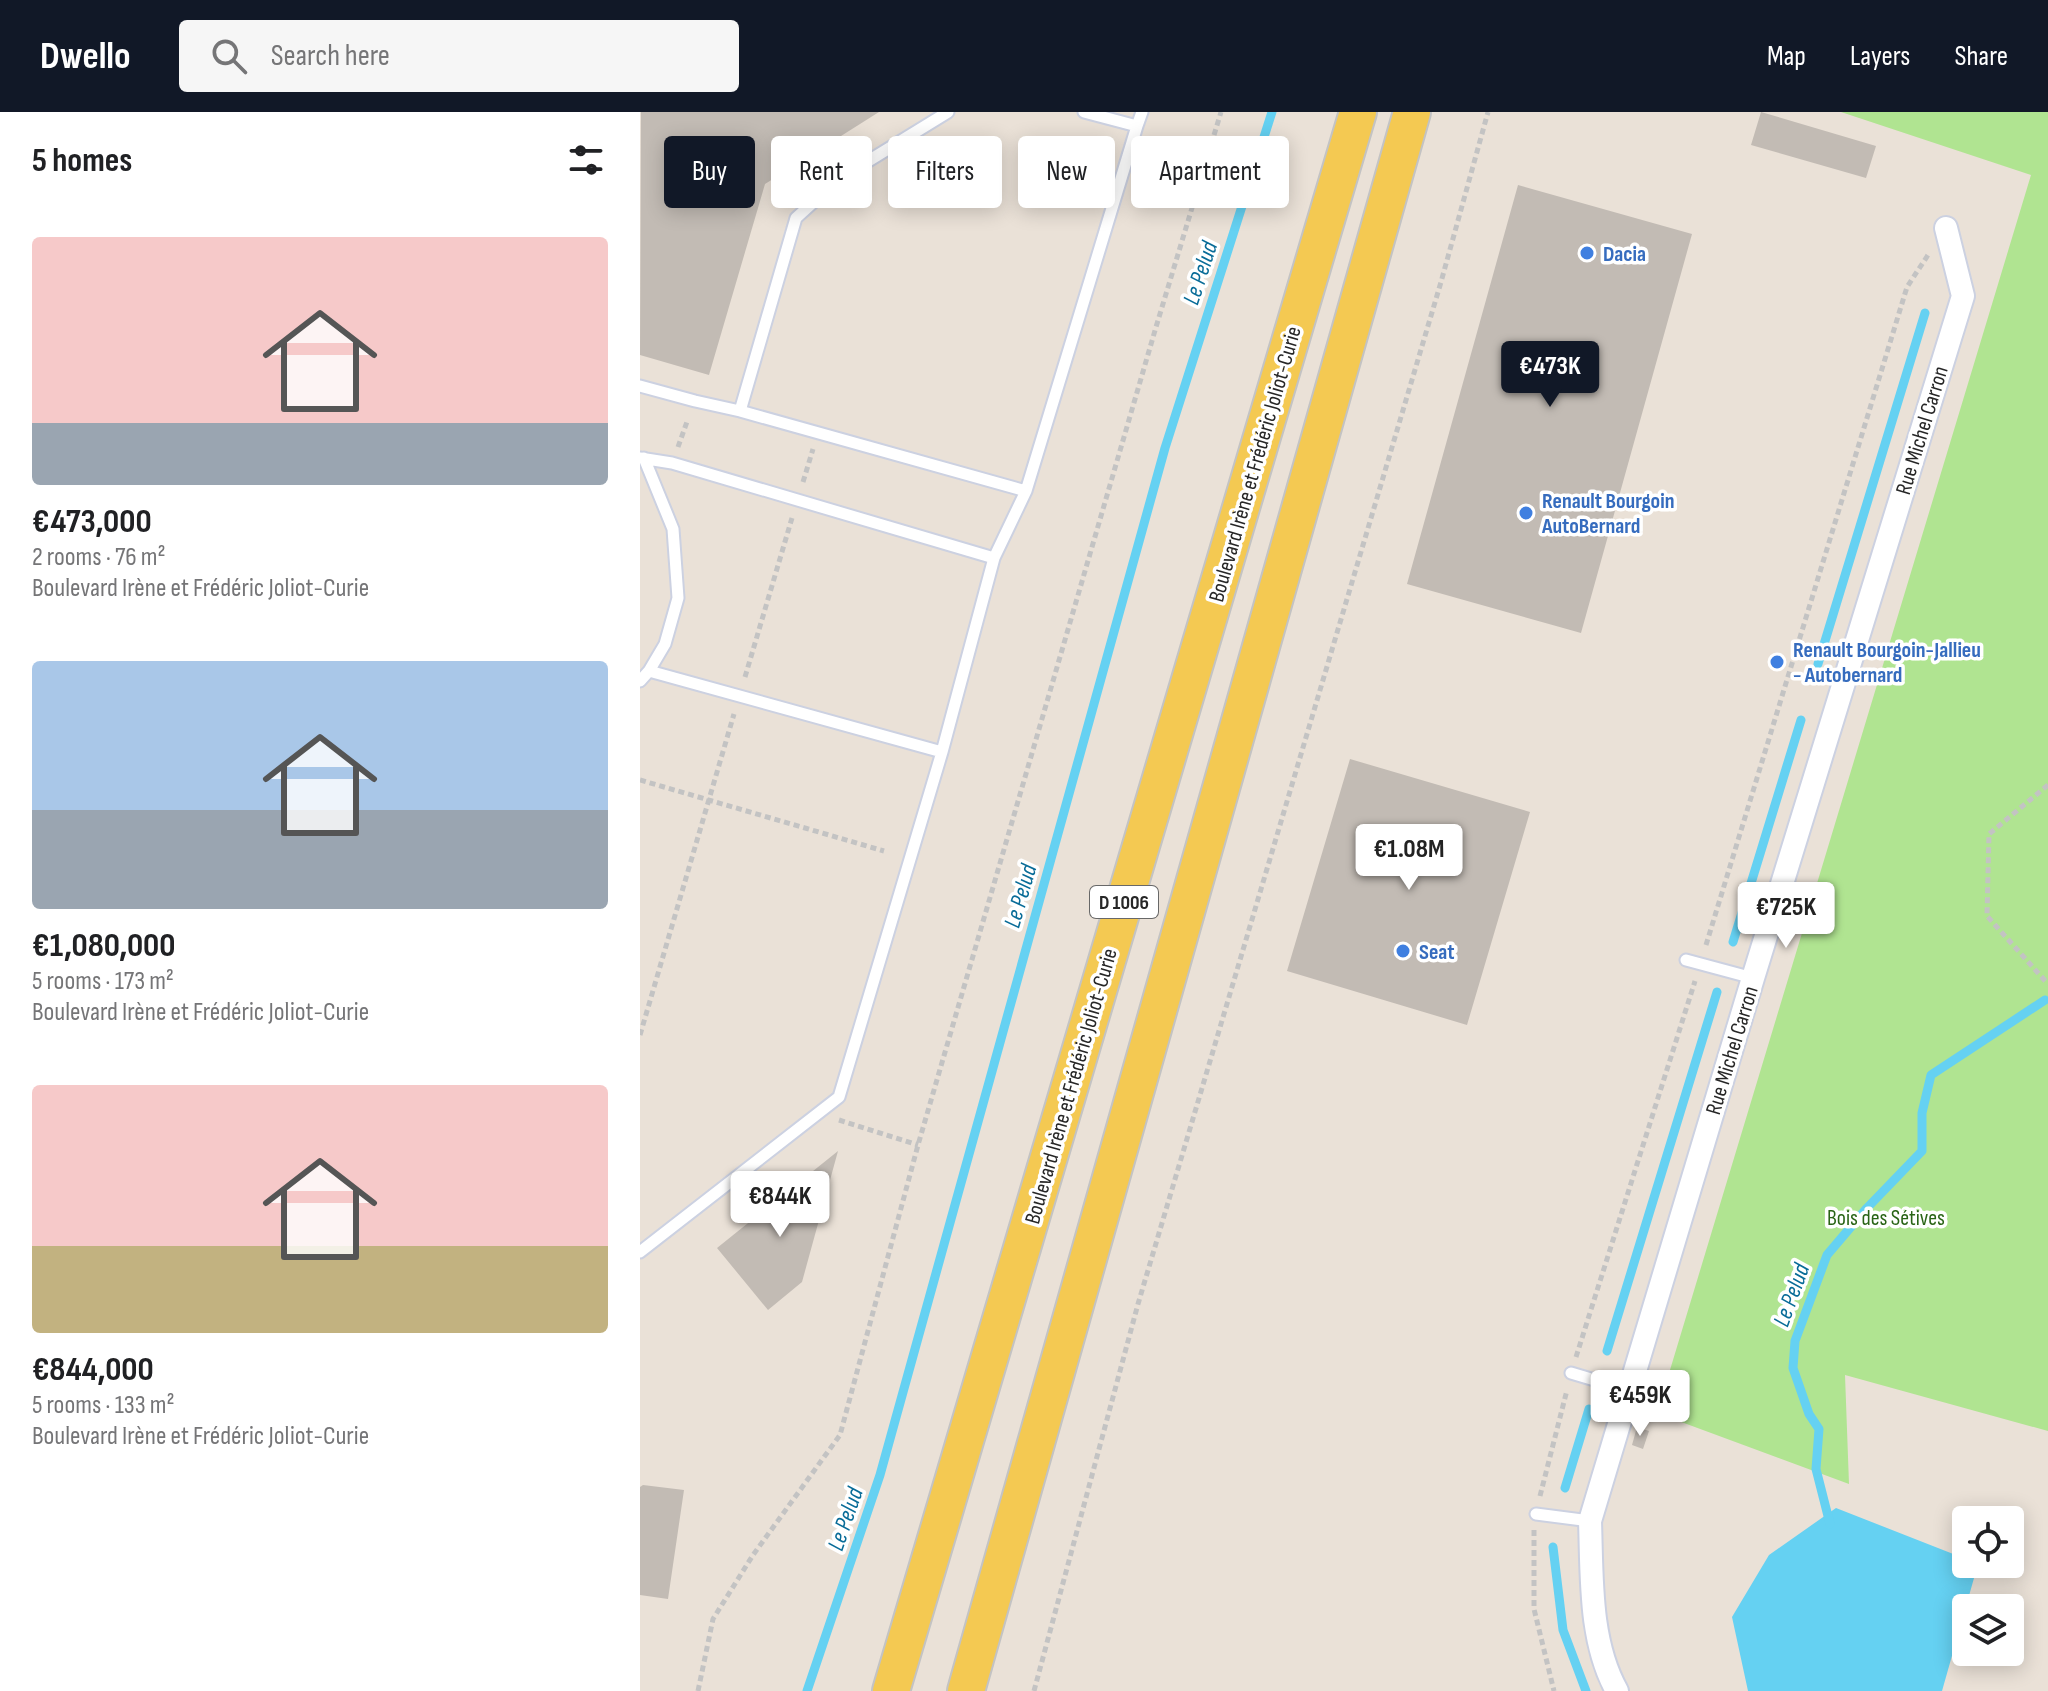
<!DOCTYPE html>
<html lang="en">
<head>
<meta charset="utf-8">
<style>
	:root { --surface:#fff; --page:#f6f6f6; --text:#202124; --muted:#757577; --accent:#111827 }
	body { margin:0; font-family:"Sofia Sans Condensed",sans-serif; background:var(--page); color:var(--text); height:100vh; display:flex; flex-direction:column; font-size:30px; white-space:nowrap }
	* { box-sizing:border-box; margin:0 }
	p { font-size:26px; color:var(--muted) }
	.icon { flex:none; width:44px; height:44px; fill:none; stroke:currentColor; stroke-width:2; stroke-linecap:round; stroke-linejoin:round }
	.map { position:relative; flex:1; overflow:hidden }
	.panel { display:flex; flex-direction:column; background:var(--surface); width:640px }
	.panel>* { flex:none }
	.top-card { position:absolute; left:24px; top:24px; width:760px; height:72px; display:flex; gap:16px }
	.fabs { position:absolute; left:1312px; top:1394px; display:grid; gap:16px }
	.fabs a { display:grid; place-items:center; width:72px; height:72px; border-radius:8px; background:var(--surface); box-shadow:0 4px 20px #0003; font-size:40px }
	.price { position:absolute; translate:-50% -68px; padding:0 18px; border-radius:8px; background:#fff; color:#222; font-size:26px; line-height:52px; filter:drop-shadow(0 2px 4px #0008) }
	.price::after { content:''; position:absolute; left:50%; top:48px; width:24px; height:18px; margin-left:-12px; background:inherit; clip-path:polygon(0 0,100% 0,50% 100%) }
	.price.current { background:var(--accent); color:#fff }
	ul { padding:0; list-style:none }
	li { display:grid; align-content:center; gap:16px; height:424px; padding:0 32px }
	li span { display:grid; place-items:center; height:248px; border-radius:8px; color:#555 }
	li>.icon { margin-inline-start:auto }
	span .icon { width:144px; height:144px; fill:#fffc; stroke-width:1 }
	li b { font-size:34px }
	h2 { display:flex; justify-content:space-between; align-items:center; height:96px; padding:0 32px; font-size:34px }
	.chip { padding:0 28px; border-radius:8px; background:var(--surface); box-shadow:0 4px 20px #0003; font-size:28px; line-height:72px }
	.chip.current { background:var(--accent); color:#fff }
	header { display:flex; align-items:center; gap:48px; box-sizing:border-box; height:112px; padding:0 40px; background:var(--accent); color:#fff }
	header strong { font-size:38px }
	nav { display:flex; gap:44px; margin-inline-start:auto; font-size:28px }
	.search { width:560px; height:72px; background:var(--page); display:flex; align-items:center; gap:20px; box-sizing:border-box; padding:0 28px; border-radius:8px; color:var(--muted); font-size:30px }
	main { display:flex; flex:1; min-height:0 }
	.map>svg:first-child { display:block }
	.green { fill:#b0e491 }
	.water { fill:#65d1f2 }
	.lines { fill:none; stroke-linecap:round; stroke-linejoin:round }
	.stream { stroke:#65d1f2; stroke-width:9 }
	.building { fill:#c2bbb4 }
	.service-casing { stroke:#ccd1e1; stroke-width:15 }
	.minor-casing { stroke:#ccd1e1; stroke-width:26 }
	.primary-casing { stroke:#c3c3c3; stroke-width:40 }
	.path { stroke:#c3c3c3; stroke-width:5; stroke-dasharray:6 4; stroke-linecap:butt }
	.service { stroke:#fff; stroke-width:11 }
	.minor { stroke:#fff; stroke-width:22 }
	.primary { stroke:#f4c952; stroke-width:36 }
	.shop-dot { fill:#3f7fe0; stroke:#fff; stroke-width:3 }
	.labels { text-anchor:middle; stroke-width:7; stroke-linejoin:round; paint-order:stroke }
	.shield { fill:#fff; stroke:#686868; stroke-width:2 }
	.shield-label { font-size:20px; font-weight:bold; fill:#272727 }
	.shop-label { font-size:22px; font-weight:bold; fill:#366cbe; stroke:#fff; text-anchor:start }
	.street-label { font-size:22px; fill:#272727; stroke:#fff }
	.park-label { font-size:22px; fill:#296416; stroke:#fff }
	.water-label { font-size:24px; font-style:italic; fill:#096c98; stroke:#fff }
</style>
</head>
<body>
<header>
<strong>Dwello</strong>
<div class="search"><svg class="icon" aria-label="search" viewBox="0 0 24 24"><circle cx="10" cy="10" r="6"/><path d="M15 15l6 6"/></svg>Search here</div>
<nav><a>Map</a><a>Layers</a><a>Share</a></nav>
</header>
<main>
<section class="panel">
<h2>5 homes<svg class="icon" aria-label="filters" viewBox="0 0 24 24"><path d="M4 7h16M4 17h16"/><circle cx="9" cy="7" r="2"/><circle cx="15" cy="17" r="2"/></svg></h2>
<ul>
<li><span style="background:linear-gradient(#f6c9c9 75%,#9aa5b1 0)"><svg class="icon" aria-label="home" viewBox="0 0 24 24"><path d="M3 11l9-7 9 7M6 9v11h12V9"/></svg></span><div><b>€473,000</b><p>2 rooms · 76 m²</p><p>Boulevard Irène et Frédéric Joliot-Curie</p></div></li>
<li><span style="background:linear-gradient(#a9c7e8 60%,#9aa5b1 0)"><svg class="icon" aria-label="home" viewBox="0 0 24 24"><path d="M3 11l9-7 9 7M6 9v11h12V9"/></svg></span><div><b>€1,080,000</b><p>5 rooms · 173 m²</p><p>Boulevard Irène et Frédéric Joliot-Curie</p></div></li>
<li><span style="background:linear-gradient(#f6c9c9 65%,#c2b280 0)"><svg class="icon" aria-label="home" viewBox="0 0 24 24"><path d="M3 11l9-7 9 7M6 9v11h12V9"/></svg></span><div><b>€844,000</b><p>5 rooms · 133 m²</p><p>Boulevard Irène et Frédéric Joliot-Curie</p></div></li>
</ul>
</section>
<div class="map">
<svg width="1408" height="1579" viewBox="0 0 1408 1579">
	<rect width="100%" height="100%" fill="#eae1d7"/>
	<path class="green" d="M1201,0H1408V1319L1205,1263L1209,1372L1017,1301L1391,63Z"/>
	<path class="water" d="M1196,1396L1326,1447V1452H1338L1302,1579H1108L1092,1505L1129,1443Z"/>
	<g class="lines">
		<path class="stream" d="M1178,552L1285,201
			M1093,830L1161,608
			M967,1239L1077,880
			M925,1376L949,1297
			M1190,1412L1176,1357L1179,1317L1169,1302L1153,1256L1155,1229L1187,1143L1227,1096L1282,1039V1001L1291,963L1405,888
			M913,1435L923,1518L946,1579
			M167,1579L240,1363L525,336L632,0"/>
	</g>
	<path class="building" d="M1,0H239L125,72L69,263L0,243Z
		M1121,0L1236,34L1226,66L1111,33Z
		M878,73L1052,122L941,521L767,472Z
		M710,647L890,700L827,913L647,859Z
		M198,1039L162,1170L128,1198L77,1136Z
		M997,1315L1009,1319L1003,1337L992,1333Z
		M3,1373L44,1378L28,1487L0,1483V1375Z"/>
	<g class="lines">
		<g class="service-casing">
			<path id="service" d="M444,0L497,14L502,0
				M0,274L55,289L100,299L156,106L199,67L308,0
				M100,299L386,379L497,14
				M0,346L32,351L354,446
				M9,559L302,640
				M0,569L9,559L25,532L38,486L33,417L4,346
				M1046,848L1113,866
				M0,1140L199,985L302,640L354,446L386,379
				M931,1261L988,1278
				M896,1402L950,1409"/>
		</g>
		<g class="minor-casing">
			<path id="minor" d="M977,1579C949,1529 952,1465 950,1409L1113,866L1323,184L1306,116"/>
		</g>
		<g class="primary-casing">
			<path id="primary" d="M251,1579L718,0
				M326,1579L772,0"/>
		</g>
		<path class="path" d="M38,335L48,307
			M163,370L173,337
			M105,565L152,406
			M0,668L244,739
			M1408,673L1349,722L1347,804L1408,872
			M1066,833L1267,175L1288,143
			M0,923L94,602
			M199,1008L278,1033
			M936,1245L1055,869
			M900,1384L927,1278
			M894,1418V1497L914,1579
			M58,1579L73,1507L113,1443L200,1323L278,1033L516,215L581,0
			M394,1579L498,1192L801,170L848,0"/>
		<use href="#service" class="service"/>
		<use href="#minor" class="minor"/>
		<use href="#primary" class="primary"/>
	</g>
	<g class="shop-dot">
		<circle cx="947" cy="141" r="8"/>
		<circle cx="886" cy="401" r="8"/>
		<circle cx="1137" cy="550" r="8"/>
		<circle cx="763" cy="839" r="8"/>
	</g>
	<g class="labels">
		<rect class="shield" x="450" y="774" width="68" height="32" rx="6"/>
		<g class="shield-label">
			<text x="484" y="797">D 1006</text>
		</g>
		<g class="shop-label">
			<text x="963" y="149">Dacia</text>
			<text x="902" y="396">Renault Bourgoin<tspan x="902" dy="25">AutoBernard</tspan></text>
			<text x="1153" y="545">Renault Bourgoin-Jallieu<tspan x="1153" dy="25">- Autobernard</tspan></text>
			<text x="779" y="847">Seat</text>
		</g>
		<g class="street-label">
			<text transform="translate(1281 318) rotate(-73)" y="8">Rue Michel Carron</text>
			<text transform="translate(614 352) rotate(-74)" y="8">Boulevard Irène et Frédéric Joliot-Curie</text>
			<text transform="translate(1091 938) rotate(-73)" y="8">Rue Michel Carron</text>
			<text transform="translate(430 974) rotate(-74)" y="8">Boulevard Irène et Frédéric Joliot-Curie</text>
		</g>
		<g class="park-label">
			<text x="1246" y="1113">Bois des Sétives</text>
		</g>
		<g class="water-label">
			<text transform="translate(560 161) rotate(-72)" y="8">Le Pelud</text>
			<text transform="translate(380 784) rotate(-74)" y="8">Le Pelud</text>
			<text transform="translate(1151 1183) rotate(-70)" y="8">Le Pelud</text>
			<text transform="translate(205 1407) rotate(-71)" y="8">Le Pelud</text>
		</g>
	</g>
</svg>
<div class="fabs">
<a><svg class="icon" aria-label="locate" viewBox="0 0 24 24"><circle cx="12" cy="12" r="6"/><path d="M12 2v4M12 18v4M2 12h4M18 12h4"/></svg></a>
<a><svg class="icon" aria-label="layers" viewBox="0 0 24 24"><path d="M12 4l9 5-9 5-9-5zM3 14l9 5 9-5"/></svg></a>
</div>
<b class="price current" style="left:910px;top:297px">€473K</b>
<b class="price" style="left:769px;top:780px">€1.08M</b>
<b class="price" style="left:1146px;top:838px">€725K</b>
<b class="price" style="left:140px;top:1127px">€844K</b>
<b class="price" style="left:1000px;top:1326px">€459K</b>
<div class="top-card">
<a class="chip current">Buy</a>
<a class="chip">Rent</a>
<a class="chip">Filters</a>
<a class="chip">New</a>
<a class="chip">Apartment</a>
</div>
</div>
</main>
</body>
</html>
